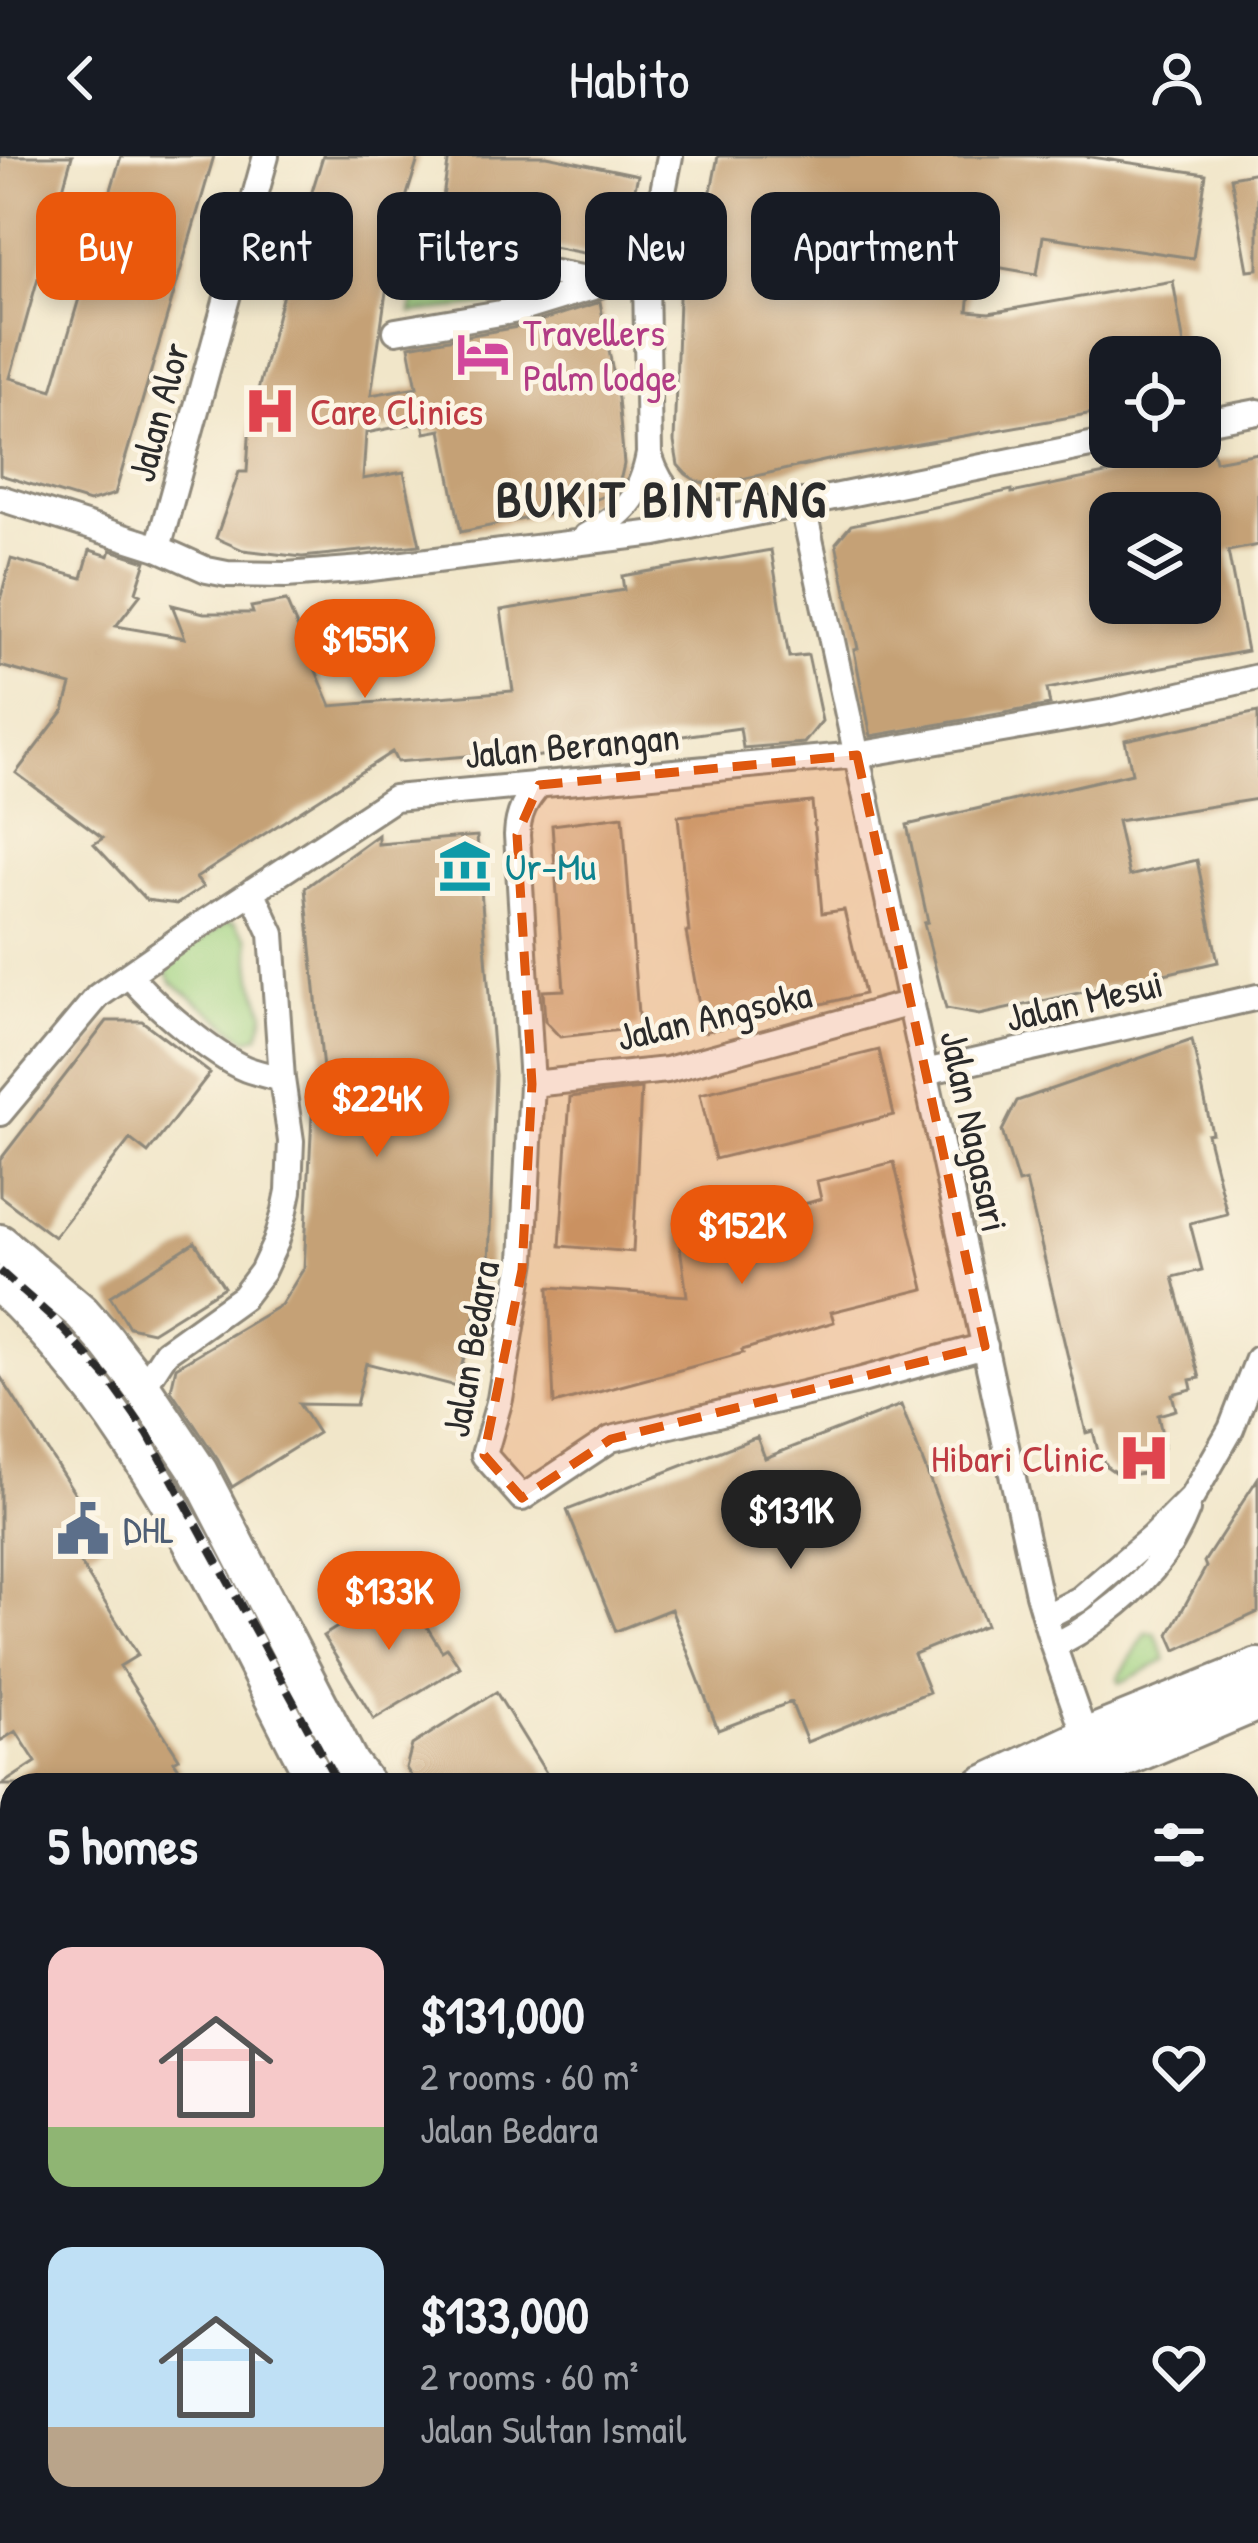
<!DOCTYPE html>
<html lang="en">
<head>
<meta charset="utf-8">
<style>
	:root { --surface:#171b24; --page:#20242c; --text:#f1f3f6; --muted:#9ea1a6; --accent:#ea580c }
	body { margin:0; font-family:"Patrick Hand",sans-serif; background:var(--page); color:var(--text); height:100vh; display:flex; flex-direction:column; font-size:45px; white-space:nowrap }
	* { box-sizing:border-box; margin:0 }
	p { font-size:39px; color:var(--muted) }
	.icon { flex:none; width:66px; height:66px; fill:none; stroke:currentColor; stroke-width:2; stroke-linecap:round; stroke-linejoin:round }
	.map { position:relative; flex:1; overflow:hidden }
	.side { position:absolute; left:0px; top:1617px; width:1260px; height:771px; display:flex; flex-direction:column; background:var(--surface); border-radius:36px 36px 0 0; box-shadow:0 6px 18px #0003 }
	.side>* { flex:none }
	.banner { position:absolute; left:36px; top:36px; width:1188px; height:108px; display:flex; gap:24px }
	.buttons { position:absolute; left:1089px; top:180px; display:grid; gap:24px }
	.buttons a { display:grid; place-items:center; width:132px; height:132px; border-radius:24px; background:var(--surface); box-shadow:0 6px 18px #0003; font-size:60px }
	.price { position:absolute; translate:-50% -102px; padding:0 27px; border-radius:42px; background:var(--accent); color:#fff; font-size:39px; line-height:78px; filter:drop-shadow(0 3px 6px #0008) }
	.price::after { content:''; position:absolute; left:50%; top:72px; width:36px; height:27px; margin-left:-18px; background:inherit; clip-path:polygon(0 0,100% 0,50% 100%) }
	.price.selected { background:#222; color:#fff }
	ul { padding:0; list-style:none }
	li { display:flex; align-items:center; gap:36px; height:300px; padding:0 48px }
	li span { display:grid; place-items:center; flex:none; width:336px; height:240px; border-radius:24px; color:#555 }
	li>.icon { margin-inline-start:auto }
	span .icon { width:144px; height:144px; fill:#fffc; stroke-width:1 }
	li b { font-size:51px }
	h2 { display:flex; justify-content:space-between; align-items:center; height:144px; padding:0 48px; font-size:51px }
	.pill { padding:0 42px; border-radius:24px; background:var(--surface); box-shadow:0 6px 18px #0003; font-size:42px; line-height:108px }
	.pill.selected { background:var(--accent); color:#fff }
	header { display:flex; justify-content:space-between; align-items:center; height:156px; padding:0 48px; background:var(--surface); font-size:54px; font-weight:600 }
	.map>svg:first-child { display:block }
	.green { fill:#a1d382; stroke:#667f56; stroke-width:3 }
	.forest { fill:#80b570; stroke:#56704e; stroke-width:3 }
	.building { fill:#c5a176; fill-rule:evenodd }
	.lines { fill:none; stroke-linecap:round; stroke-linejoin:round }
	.minor-casing { stroke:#8e887a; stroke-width:30 }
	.tertiary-casing { stroke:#8e887a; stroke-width:39 }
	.secondary-casing { stroke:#8e887a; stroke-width:42 }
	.minor { stroke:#fff; stroke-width:24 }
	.tertiary { stroke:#fff; stroke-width:33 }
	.secondary { stroke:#fff; stroke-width:36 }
	.rail { stroke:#2b2b2b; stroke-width:8; stroke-dasharray:18 9; stroke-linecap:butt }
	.marked { fill:#df570e; fill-opacity:0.2; stroke:#df570e; stroke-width:9; stroke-dasharray:24 15; stroke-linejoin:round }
	.labels { text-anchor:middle; stroke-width:9; stroke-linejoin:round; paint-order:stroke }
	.hotel-label { font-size:39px; fill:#b23c85; stroke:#fcf5e5; text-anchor:start }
	.health-label { font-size:39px; fill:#be3a42; stroke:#fcf5e5; text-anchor:start }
	.street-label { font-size:39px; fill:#2b2b2b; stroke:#fcf5e5 }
	.culture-label { font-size:39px; fill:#0d838f; stroke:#fcf5e5; text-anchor:start }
	.service-label { font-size:39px; fill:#4e5e75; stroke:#fcf5e5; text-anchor:start }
	.district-label { font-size:51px; font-weight:bold; letter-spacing:3px; fill:#2b2b2b; stroke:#fcf5e5 }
</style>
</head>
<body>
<header><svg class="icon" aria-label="back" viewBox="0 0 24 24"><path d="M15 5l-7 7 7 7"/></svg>Habito<svg class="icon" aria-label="person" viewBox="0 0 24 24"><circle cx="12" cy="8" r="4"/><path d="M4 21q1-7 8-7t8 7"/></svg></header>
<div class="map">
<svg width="1258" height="2387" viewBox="0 0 1258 2387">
	<rect width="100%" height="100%" fill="#fcf5e5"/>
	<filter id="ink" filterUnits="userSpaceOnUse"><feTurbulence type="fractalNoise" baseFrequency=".00833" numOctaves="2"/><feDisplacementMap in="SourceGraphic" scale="24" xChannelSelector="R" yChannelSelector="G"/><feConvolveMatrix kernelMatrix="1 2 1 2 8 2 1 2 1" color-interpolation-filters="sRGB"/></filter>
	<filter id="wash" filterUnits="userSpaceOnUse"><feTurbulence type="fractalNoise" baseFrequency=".004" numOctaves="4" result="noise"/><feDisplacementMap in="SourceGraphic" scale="48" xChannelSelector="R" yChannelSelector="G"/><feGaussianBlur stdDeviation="2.7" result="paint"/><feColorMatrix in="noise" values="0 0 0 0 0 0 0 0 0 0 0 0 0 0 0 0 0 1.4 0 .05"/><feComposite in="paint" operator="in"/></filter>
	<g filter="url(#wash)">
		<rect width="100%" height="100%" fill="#f1e6c9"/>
		<path class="green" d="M422,107L544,130L545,142L411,157Z
			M226,766L234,767L248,782L253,822L265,857L259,880L247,883L171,826L166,814L179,799Z
			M1146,1477H1155L1166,1504L1120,1527L1118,1523Z"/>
		<path class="forest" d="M1248,2349L1258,2353V2366L1250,2387H978L982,2376H1248Z"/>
		<g id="blocks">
			<path class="building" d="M0,0H72L10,222L52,234L121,0H214L115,338L89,346L0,319Z
				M323,0H419L394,81L371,239L417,231L409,190L523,170L600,146L618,243L624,308L621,321L608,338L576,352L461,376L441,274L425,277L423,266L366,277L363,323L404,316L420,389L302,401L243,394L216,382L239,316H247L250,265L297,84Z
				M449,0H547L638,19L622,88L604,101L439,69Z
				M718,0H1084L1206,18L1193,102L1043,80L1037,118L973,107L968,155L989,157L1173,125L1186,201H1110V254L828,304L724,327L711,329L697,325L686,318L678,309L674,286L680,114L695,115Z
				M1258,16V113L1248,114L1231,21Z
				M1213,296L1215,305L1258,297V389L1228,395L1247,495L1047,533L1050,549L871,580L854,494L858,493L836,387L851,369L1012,334V337ZM1110,357H1200V447H1110Z
				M90,394L109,400L111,394L146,405L136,436L141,438L116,470L185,482L172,449L204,457H253L251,451L286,445L331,550L513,535L501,454L624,434L622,420L771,394L789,501L808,499L822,565L804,587L743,592L740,572L526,602L525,595L397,606L392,596L196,722L203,731L177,748L146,744L94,688L103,682L16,617L64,554L71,529L0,510V444L11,403L82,422Z
				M1258,556V643L1117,665L1129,720L1197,704L1218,806L979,859L946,853L924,767L928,766L907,669L1132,617L1125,584Z
				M812,646L822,757L844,754L864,838L704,876L686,776H689L678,660Z
				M623,660L639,872L560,881L545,865L543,835L564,834L552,669Z
				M378,679V688L477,680L495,919L489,1110L456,1230L366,1207L356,1249L299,1248L318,1277L232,1331L218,1304L171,1234L176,1211L281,1149L304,1112L312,960L424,954L421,911L323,914L305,732Z
				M107,865H142L210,917L148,997L130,983L54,1081L0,1040V1004Z
				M1192,884L1212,977L1207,978L1227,1058L1190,1067L1202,1114L1173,1121L1200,1222L1190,1224L1192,1233L1172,1238L1176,1254L1158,1259L1164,1289L1159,1304L1144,1317L1127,1319L1116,1317L1106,1310L1098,1295L1093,1275L1086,1277L1026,1025L1018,1027L1002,975L1017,945Z
				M879,894L894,959L715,1003L700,938Z
				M641,933L633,1096L560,1090L570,941Z
				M894,1006L924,1133L831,1156L834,1166L742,1194L743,1197L554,1248L549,1131L687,1140L676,1063L710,1056L714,1075L821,1043L817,1025Z
				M195,1086L224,1131L152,1176L129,1171L110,1140Z
				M0,1220L106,1386L78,1404L138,1499L120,1510L179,1602L174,1605L190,1629H1L36,1606L16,1575L0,1585Z
				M901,1249L986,1469L914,1498L929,1536L807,1586L791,1546L718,1574L671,1453L616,1475L567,1354L757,1281L765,1302Z
				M1258,1322V1456L1176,1494L1169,1478L1206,1411L1204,1406Z
				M402,1431L442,1495L447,1492L460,1511L374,1563L323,1480Z
				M496,1536L548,1620L534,1629H417L406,1612L412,1589Z"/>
		</g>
	</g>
	<g filter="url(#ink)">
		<use href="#blocks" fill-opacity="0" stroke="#8e887a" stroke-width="3"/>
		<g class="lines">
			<g class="minor-casing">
				<path id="minor" d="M413,91L598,125
					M396,175L518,154L606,127L646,122
					M1200,267L1258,256
					M650,301C661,335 681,356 718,357
					M0,342L158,392L207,414L227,418L286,419L363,413L656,377L1110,285
					M802,346L1038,1438L1053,1489L1090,1594
					M586,380C623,359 641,342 649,298L646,122L670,0
					M158,392L266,0
					M539,629C525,644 518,658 517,679L532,928L523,1104L500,1243L484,1299L522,1342L611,1283L858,1225L985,1190
					M129,819C152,847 212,899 246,913C257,917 270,920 282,923
					M925,916L1258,841
					M532,928L667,914L911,847
					M0,957L98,840L181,782L394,642L857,599L1106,556L1258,521
					M140,1228L151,1219L166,1196L243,1141L262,1116L276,1086L284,1059L289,1035L291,985L282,923L272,778L252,735
					M1045,1461L1080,1443L1152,1381L1192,1341L1231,1273L1258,1203
					M1053,1489C1072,1482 1086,1471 1103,1459C1142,1430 1169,1400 1187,1354
					M0,1837L12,1846
					M1248,1885L1258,1884"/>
			</g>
			<g class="tertiary-casing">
				<path id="tertiary" d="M301,2376L303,2387"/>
			</g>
			<g class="secondary-casing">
				<path id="secondary" d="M0,1087L82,1157L104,1182L140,1228L199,1316L350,1608L366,1629
					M0,1128C146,1264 226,1455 318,1629
					M983,1629L1085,1581L1258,1511
					M1062,1629L1258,1546
					M1248,2198L1258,2204
					M1248,2251L1258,2256
					M0,2381L16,2376"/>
			</g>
			<use href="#minor" class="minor"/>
			<use href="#tertiary" class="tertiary"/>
			<use href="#secondary" class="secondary"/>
			<path class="rail" d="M0,1115L53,1162L110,1225L148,1279L339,1629
				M1248,2216L1258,2221"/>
		</g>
	</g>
	<path class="marked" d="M857,599L985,1190L611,1283L522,1342L484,1299L522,1114L532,928L517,679L539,629Z"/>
	<defs>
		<g id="hotel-bare" transform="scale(4.14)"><path d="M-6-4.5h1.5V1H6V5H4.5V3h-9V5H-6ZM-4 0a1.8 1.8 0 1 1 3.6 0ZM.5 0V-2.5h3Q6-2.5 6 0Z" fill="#d1479c" stroke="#fcf5e5" stroke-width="2.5" paint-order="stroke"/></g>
		<g id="hospital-bare" transform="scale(4.14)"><path d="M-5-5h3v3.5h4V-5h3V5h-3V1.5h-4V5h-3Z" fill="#e0444e" stroke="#fcf5e5" stroke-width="2.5" paint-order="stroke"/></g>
		<g id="museum-bare" transform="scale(4.14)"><path d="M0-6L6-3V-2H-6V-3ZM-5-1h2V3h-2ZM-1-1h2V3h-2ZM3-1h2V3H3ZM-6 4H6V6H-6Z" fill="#0f9aa8" stroke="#fcf5e5" stroke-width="2.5" paint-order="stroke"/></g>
		<g id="civic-bare" transform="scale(4.14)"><path d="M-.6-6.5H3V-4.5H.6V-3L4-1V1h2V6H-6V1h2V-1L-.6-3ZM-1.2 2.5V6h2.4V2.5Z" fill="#5c6f8a" stroke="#fcf5e5" stroke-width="2.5" paint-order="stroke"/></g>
	</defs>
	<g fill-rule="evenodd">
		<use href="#hotel-bare" x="483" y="198"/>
		<use href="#hospital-bare" x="270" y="255"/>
		<use href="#museum-bare" x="465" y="710"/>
		<use href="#hospital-bare" x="1144" y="1302"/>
		<use href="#civic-bare" x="83" y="1373"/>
	</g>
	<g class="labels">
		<g class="hotel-label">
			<text x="523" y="190">Travellers<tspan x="523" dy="45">Palm lodge</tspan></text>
		</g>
		<g class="health-label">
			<text x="310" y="269">Care Clinics</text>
			<text x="1104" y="1316" text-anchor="end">Hibari Clinic</text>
		</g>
		<g class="street-label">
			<text transform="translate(158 256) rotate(-75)" y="14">Jalan Alor</text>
			<text transform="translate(572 589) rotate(-5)" y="14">Jalan Berangan</text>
			<text transform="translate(1084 844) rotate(-13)" y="14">Jalan Mesui</text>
			<text transform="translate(714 859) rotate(-13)" y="14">Jalan Angsoka</text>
			<text transform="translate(975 975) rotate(78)" y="14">Jalan Nagasari</text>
			<text transform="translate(470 1193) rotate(-80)" y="14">Jalan Bedara</text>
		</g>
		<g class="culture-label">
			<text x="505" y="724">Ur-Mu</text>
		</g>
		<g class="service-label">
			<text x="123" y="1387">DHL</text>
		</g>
		<g class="district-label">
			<text x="662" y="361">BUKIT BINTANG</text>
		</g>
	</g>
</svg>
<div class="buttons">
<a><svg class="icon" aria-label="locate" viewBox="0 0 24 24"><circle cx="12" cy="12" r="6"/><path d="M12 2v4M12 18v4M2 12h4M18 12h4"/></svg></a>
<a><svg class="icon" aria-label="layers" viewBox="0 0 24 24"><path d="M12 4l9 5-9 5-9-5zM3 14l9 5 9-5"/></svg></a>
</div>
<b class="price" style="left:365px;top:545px">$155K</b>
<b class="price" style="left:377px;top:1004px">$224K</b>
<b class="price" style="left:742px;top:1131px">$152K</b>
<b class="price selected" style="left:791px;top:1416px">$131K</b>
<b class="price" style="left:389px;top:1497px">$133K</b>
<div class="banner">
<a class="pill selected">Buy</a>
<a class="pill">Rent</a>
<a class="pill">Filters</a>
<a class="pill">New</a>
<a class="pill">Apartment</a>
</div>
<section class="side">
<h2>5 homes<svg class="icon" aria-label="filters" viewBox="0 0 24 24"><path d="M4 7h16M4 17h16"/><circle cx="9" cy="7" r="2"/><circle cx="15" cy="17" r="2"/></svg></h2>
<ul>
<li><span style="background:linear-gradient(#f6c9c9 75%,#8fb573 0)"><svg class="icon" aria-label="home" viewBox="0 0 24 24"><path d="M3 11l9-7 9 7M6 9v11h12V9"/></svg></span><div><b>$131,000</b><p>2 rooms · 60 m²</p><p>Jalan Bedara</p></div><svg class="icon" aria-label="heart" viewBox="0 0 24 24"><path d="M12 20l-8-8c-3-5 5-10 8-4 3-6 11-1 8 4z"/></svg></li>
<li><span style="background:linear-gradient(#bfe0f5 75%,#b9a48a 0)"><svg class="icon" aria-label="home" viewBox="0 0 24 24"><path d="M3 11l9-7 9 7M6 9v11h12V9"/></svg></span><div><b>$133,000</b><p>2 rooms · 60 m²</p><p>Jalan Sultan Ismail</p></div><svg class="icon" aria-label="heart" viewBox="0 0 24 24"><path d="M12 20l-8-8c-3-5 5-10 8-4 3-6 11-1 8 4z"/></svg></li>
</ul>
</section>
</div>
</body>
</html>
